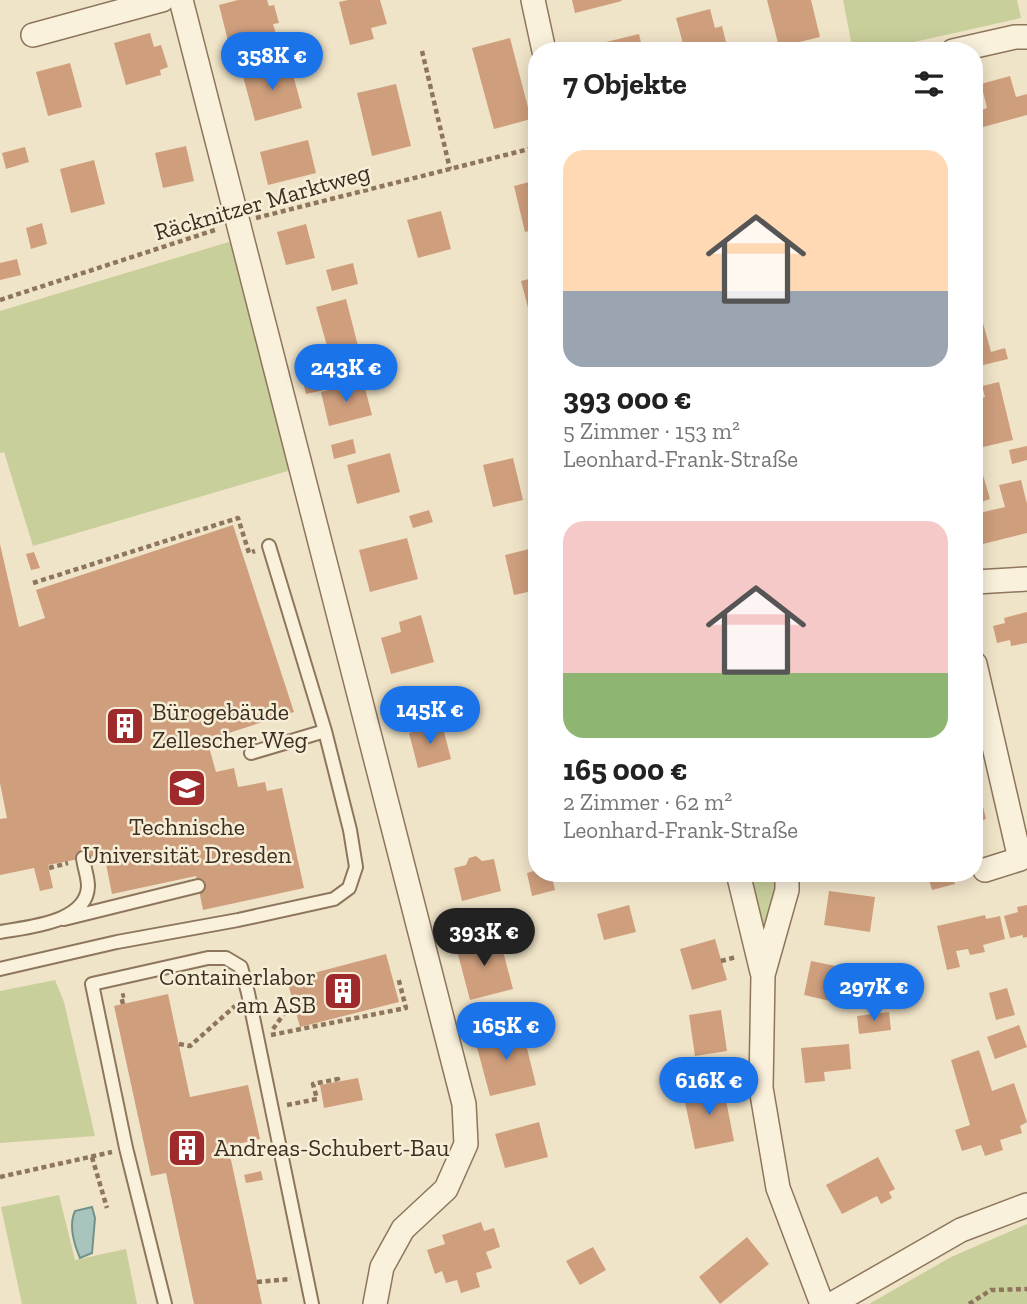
<!DOCTYPE html>
<html lang="de">
<head>
<meta charset="utf-8">
<style>
	:root { --surface:#fff; --page:#f6f6f6; --text:#222; --muted:#767676; --accent:#1a73e8 }
	body { margin:0; font-family:"Zilla Slab",serif; background:var(--page); color:var(--text); height:100vh; display:flex; flex-direction:column; font-size:26px; white-space:nowrap }
	* { box-sizing:border-box; margin:0 }
	p { font-size:23px; color:var(--muted) }
	.icon { flex:none; width:38px; height:38px; fill:none; stroke:currentColor; stroke-width:2; stroke-linecap:round; stroke-linejoin:round }
	.map { position:relative; flex:1; overflow:hidden }
	.details { position:absolute; left:528px; top:42px; width:455px; height:840px; display:flex; flex-direction:column; background:var(--surface); border-radius:28px; box-shadow:0 4px 18px #0003 }
	.details>* { flex:none }
	.price { position:absolute; translate:-50% -60px; padding:0 16px; border-radius:24px; background:var(--accent); color:#fff; font-size:23px; line-height:46px; filter:drop-shadow(0 2px 4px #0008) }
	.price::after { content:''; position:absolute; left:50%; top:42px; width:21px; height:16px; margin-left:-10px; background:inherit; clip-path:polygon(0 0,100% 0,50% 100%) }
	.price.selected { background:#222; color:#fff }
	ul { padding:0; list-style:none }
	li { display:grid; align-content:center; gap:14px; height:371px; padding:0 35px }
	li span { display:grid; place-items:center; height:217px; border-radius:21px; color:#555 }
	li>.icon { margin-inline-start:auto }
	span .icon { width:126px; height:126px; fill:#fffc; stroke-width:1 }
	li b { font-size:30px }
	h2 { display:flex; justify-content:space-between; align-items:center; height:84px; padding:0 35px; font-size:30px }
	.map>svg:first-child { display:block }
	.green { fill:#c9cf9b }
	.water { fill:#a9c4bc; stroke:#6f938a; stroke-width:2 }
	.building { fill:#cf9f7d }
	.lines { fill:none; stroke-linecap:round; stroke-linejoin:round }
	.service-casing { stroke:#8d765c; stroke-width:16 }
	.minor-casing { stroke:#8d765c; stroke-width:26 }
	.path { stroke:#8d765c; stroke-width:4.5; stroke-dasharray:5 3.5; stroke-linecap:butt }
	.service { stroke:#faf1dc; stroke-width:12 }
	.minor { stroke:#faf1dc; stroke-width:23 }
	.labels { text-anchor:middle; stroke-width:5; stroke-linejoin:round; paint-order:stroke }
	.street-label { font-size:24px; fill:#3d2e20; stroke:#f7eed8 }
	.poi-label { font-size:24px; fill:#3d2e20; stroke:#f7eed8; text-anchor:start }
</style>
</head>
<body>
<div class="map">
<svg width="1027" height="1304" viewBox="0 0 1027 1304">
	<rect width="100%" height="100%" fill="#f0e4c8"/>
	<path class="green" d="M843,0H1017L1021,18L874,51H853Z
		M232,241L291,470L33,546L4,452L0,453V311Z
		M751,873H781L766,927L762,920Z
		M55,980L64,1002L95,1136L0,1143V991Z
		M59,1195L75,1260L126,1249L137,1304H22L1,1207Z
		M1027,1224V1304H869L951,1257Z"/>
	<path class="water" d="M92,1207L95,1218L92,1253L80,1258C74,1244 68,1226 75,1211Z"/>
	<path class="building" d="M238,0H267L269,6L274,5L279,23L273,24L277,37L230,49L219,5Z
		M348,0H380L387,24L371,28L374,39L350,45L339,2Z
		M572,0H621L622,1L575,13Z
		M767,0H811L820,37L779,47Z
		M710,9L715,28L722,26L726,42L719,44L720,51H685L676,18Z
		M150,33L154,47L161,45L168,67L160,70L161,75L126,85L114,43Z
		M639,34L643,51H602L608,48L606,42Z
		M510,38L531,119L494,129L472,48Z
		M70,63L82,107L48,116L36,72Z
		M290,64L302,108L255,121L243,76Z
		M1010,76L1016,97L1027,94V115L983,127L978,111L987,108L981,84Z
		M396,84L411,146L372,156L357,93Z
		M308,140L316,173L268,185L260,152Z
		M186,146L194,181L163,188L155,153Z
		M25,147L29,162L6,169L2,153Z
		M94,160L105,204L71,213L60,169Z
		M537,180V229L525,232L514,186Z
		M441,211L451,249L418,258L407,220Z
		M42,223L47,244L31,249L26,228Z
		M306,224L315,258L286,265L277,232Z
		M17,259L21,275L0,280V263Z
		M353,263L358,284L332,291L326,270Z
		M537,277V317L531,319L521,281Z
		M975,294L991,352L1005,348L1008,359L975,367Z
		M346,299L358,346L329,353L316,307Z
		M321,377L324,390L306,394L303,382Z
		M363,381L372,415L329,426L321,392Z
		M999,382L1013,440L983,447L975,414V399L985,397L982,386Z
		M353,439L356,453L334,459L331,445Z
		M1027,446V460L1012,464L1009,450Z
		M390,453L400,492L357,504L347,465Z
		M513,458L523,500L493,507L483,465Z
		M983,475L990,499L975,504V477Z
		M1021,480L1027,504V533L975,546V514L1005,507L999,485Z
		M429,510L433,522L413,528L409,516Z
		M233,525L294,712L207,740L216,772L234,768L238,787L265,782L267,791L282,788L304,888L203,910L196,876L112,894L104,854L48,865L53,888L40,891L34,868L0,875V819L7,818L0,783V544L19,627L45,618L36,590Z
		M407,538L418,579L370,592L359,550Z
		M537,547V590L514,595L505,555Z
		M34,552L40,568L31,570L26,554Z
		M1027,612V643L1011,646L1010,640L997,643L993,626L1005,623L1004,618Z
		M421,615L434,662L391,674L381,638L401,632L399,622Z
		M442,724L451,759L418,768L409,733Z
		M975,774L986,819L975,822Z
		M476,856L482,861L494,859L501,891L462,901L454,868L466,865L469,858Z
		M537,870V873H551L555,890L532,896L527,873Z
		M927,873H952L955,884L932,890Z
		M829,891L875,897L870,932L824,925Z
		M629,905L636,932L604,940L597,914Z
		M1027,905V937L1023,938V935L1010,938L1004,916L1018,912L1017,907Z
		M985,915L986,919L1000,916L1005,939L983,945L985,952L970,955L968,949L956,951L960,967L947,970L937,926Z
		M499,936L513,989L470,1000L456,947Z
		M715,939L727,980L692,990L680,949Z
		M386,954L399,1002L300,1027L287,980Z
		M811,961L846,968L839,1003L804,995Z
		M1007,988L1015,1015L996,1020L989,993Z
		M168,994L190,1097L248,1085L260,1139L228,1146L262,1304H194L166,1173L151,1176L114,1006Z
		M721,1010L727,1051L695,1056L689,1015Z
		M889,1012L891,1030L859,1034L857,1016Z
		M1019,1025L1027,1047L995,1059L987,1037Z
		M522,1028L536,1085L490,1096L475,1040Z
		M849,1044L851,1069L824,1072L825,1081L805,1083L801,1048Z
		M979,1050L992,1091L1014,1083L1027,1122L1020,1126L1022,1133L1000,1140L1003,1150L985,1156L981,1145L962,1151L955,1130L970,1125L951,1060Z
		M358,1078L363,1100L324,1108L320,1085Z
		M723,1085L734,1141L695,1149L683,1093Z
		M539,1122L548,1157L505,1168L495,1134Z
		M878,1157L895,1189L889,1192L892,1198L881,1204L877,1196L842,1214L826,1185Z
		M261,1171L263,1180L246,1183L244,1175Z
		M481,1222L484,1231L494,1228L500,1247L486,1252L492,1268L476,1273L480,1287L461,1293L457,1280L446,1283L442,1271L435,1274L427,1250L445,1244L442,1235Z
		M747,1237L769,1264L720,1304L699,1277Z
		M593,1247L606,1270L580,1285L566,1261Z"/>
	<g class="lines">
		<g class="service-casing">
			<path id="service" d="M269,546L325,731
				M64,919L198,886
				M0,932C27,927 87,923 88,886C88,877 84,867 83,858
				M0,969L117,942L238,920L334,899L349,888L356,867L350,830L325,731L251,753
				M165,1304L126,1148L92,984L208,958H226L241,967L248,993L312,1304"/>
		</g>
		<g class="minor-casing">
			<path id="minor" d="M181,0L464,1104L466,1144L446,1189L403,1229L382,1267L375,1304
				M533,0L544,51
				M33,35L162,0
				M953,51L1015,37H1027
				M975,582L1027,579
				M975,664L1020,859L985,870
				M738,873L762,972
				M787,873V890L763,975L761,1088L778,1188L822,1304
				M832,1304L961,1230L1027,1205"/>
		</g>
		<path class="path" d="M422,51L450,169
			M256,218L537,147
			M0,300L218,229
			M33,583L238,518L249,553L255,551
			M49,868L68,863
			M721,961L736,957
			M123,1004L121,996L125,995
			M273,1029L286,1011L295,1009
			M271,1035L406,1008L398,977
			M179,1044L190,1046L235,1006
			M287,1105L317,1099L313,1084L338,1079V1082
			M92,1157L107,1208
			M0,1177L112,1152
			M257,1282L291,1279
			M969,1304L991,1290L1027,1289"/>
		<use href="#service" class="service"/>
		<use href="#minor" class="minor"/>
	</g>
	<defs>
		<g id="building-square" transform="scale(2.0125)"><rect x="-9" y="-9" width="18" height="18" rx="4" fill="#9e2a2b" stroke="#f7eed8"/><path d="M-4-6H4V6H1V3H-1V6H-4ZM-2.5-4.3h1.7v1.8h-1.7ZM.8-4.3h1.7v1.8H.8ZM-2.5-1h1.7V.8h-1.7ZM.8-1h1.7V.8H.8Z" fill="#fff"/></g>
		<g id="university-square" transform="scale(2.0125)"><rect x="-9" y="-9" width="18" height="18" rx="4" fill="#9e2a2b" stroke="#f7eed8"/><path d="M0-5L7-2L0 1L-7-2ZM-4 1L0 2.5L4 1V4Q0 6-4 4Z" fill="#fff"/></g>
	</defs>
	<g fill-rule="evenodd">
		<use href="#building-square" x="125" y="726"/>
		<use href="#university-square" x="187" y="788"/>
		<use href="#building-square" x="343" y="991"/>
		<use href="#building-square" x="187" y="1148"/>
	</g>
	<g class="labels">
		<g class="street-label">
			<text transform="translate(262 202) rotate(-16)" y="8">Räcknitzer Marktweg</text>
		</g>
		<g class="poi-label">
			<text x="152" y="720">Bürogebäude<tspan x="152" dy="28">Zellescher Weg</tspan></text>
			<text x="187" y="835" text-anchor="middle">Technische<tspan x="187" dy="28">Universität Dresden</tspan></text>
			<text x="316" y="985" text-anchor="end">Containerlabor<tspan x="316" dy="28">am ASB</tspan></text>
			<text x="214" y="1156">Andreas-Schubert-Bau</text>
		</g>
	</g>
</svg>
<b class="price" style="left:272px;top:92px">358K €</b>
<b class="price" style="left:346px;top:404px">243K €</b>
<b class="price" style="left:430px;top:746px">145K €</b>
<b class="price selected" style="left:484px;top:968px">393K €</b>
<b class="price" style="left:874px;top:1023px">297K €</b>
<b class="price" style="left:506px;top:1062px">165K €</b>
<b class="price" style="left:709px;top:1117px">616K €</b>
<section class="details">
<h2>7 Objekte<svg class="icon" aria-label="filters" viewBox="0 0 24 24"><path d="M4 7h16M4 17h16"/><circle cx="9" cy="7" r="2"/><circle cx="15" cy="17" r="2"/></svg></h2>
<ul>
<li><span style="background:linear-gradient(#ffd9b3 65%,#9aa5b1 0)"><svg class="icon" aria-label="home" viewBox="0 0 24 24"><path d="M3 11l9-7 9 7M6 9v11h12V9"/></svg></span><div><b>393 000 €</b><p>5 Zimmer · 153 m²</p><p>Leonhard-Frank-Straße</p></div></li>
<li><span style="background:linear-gradient(#f6c9c9 70%,#8fb573 0)"><svg class="icon" aria-label="home" viewBox="0 0 24 24"><path d="M3 11l9-7 9 7M6 9v11h12V9"/></svg></span><div><b>165 000 €</b><p>2 Zimmer · 62 m²</p><p>Leonhard-Frank-Straße</p></div></li>
</ul>
</section>
</div>
</body>
</html>
